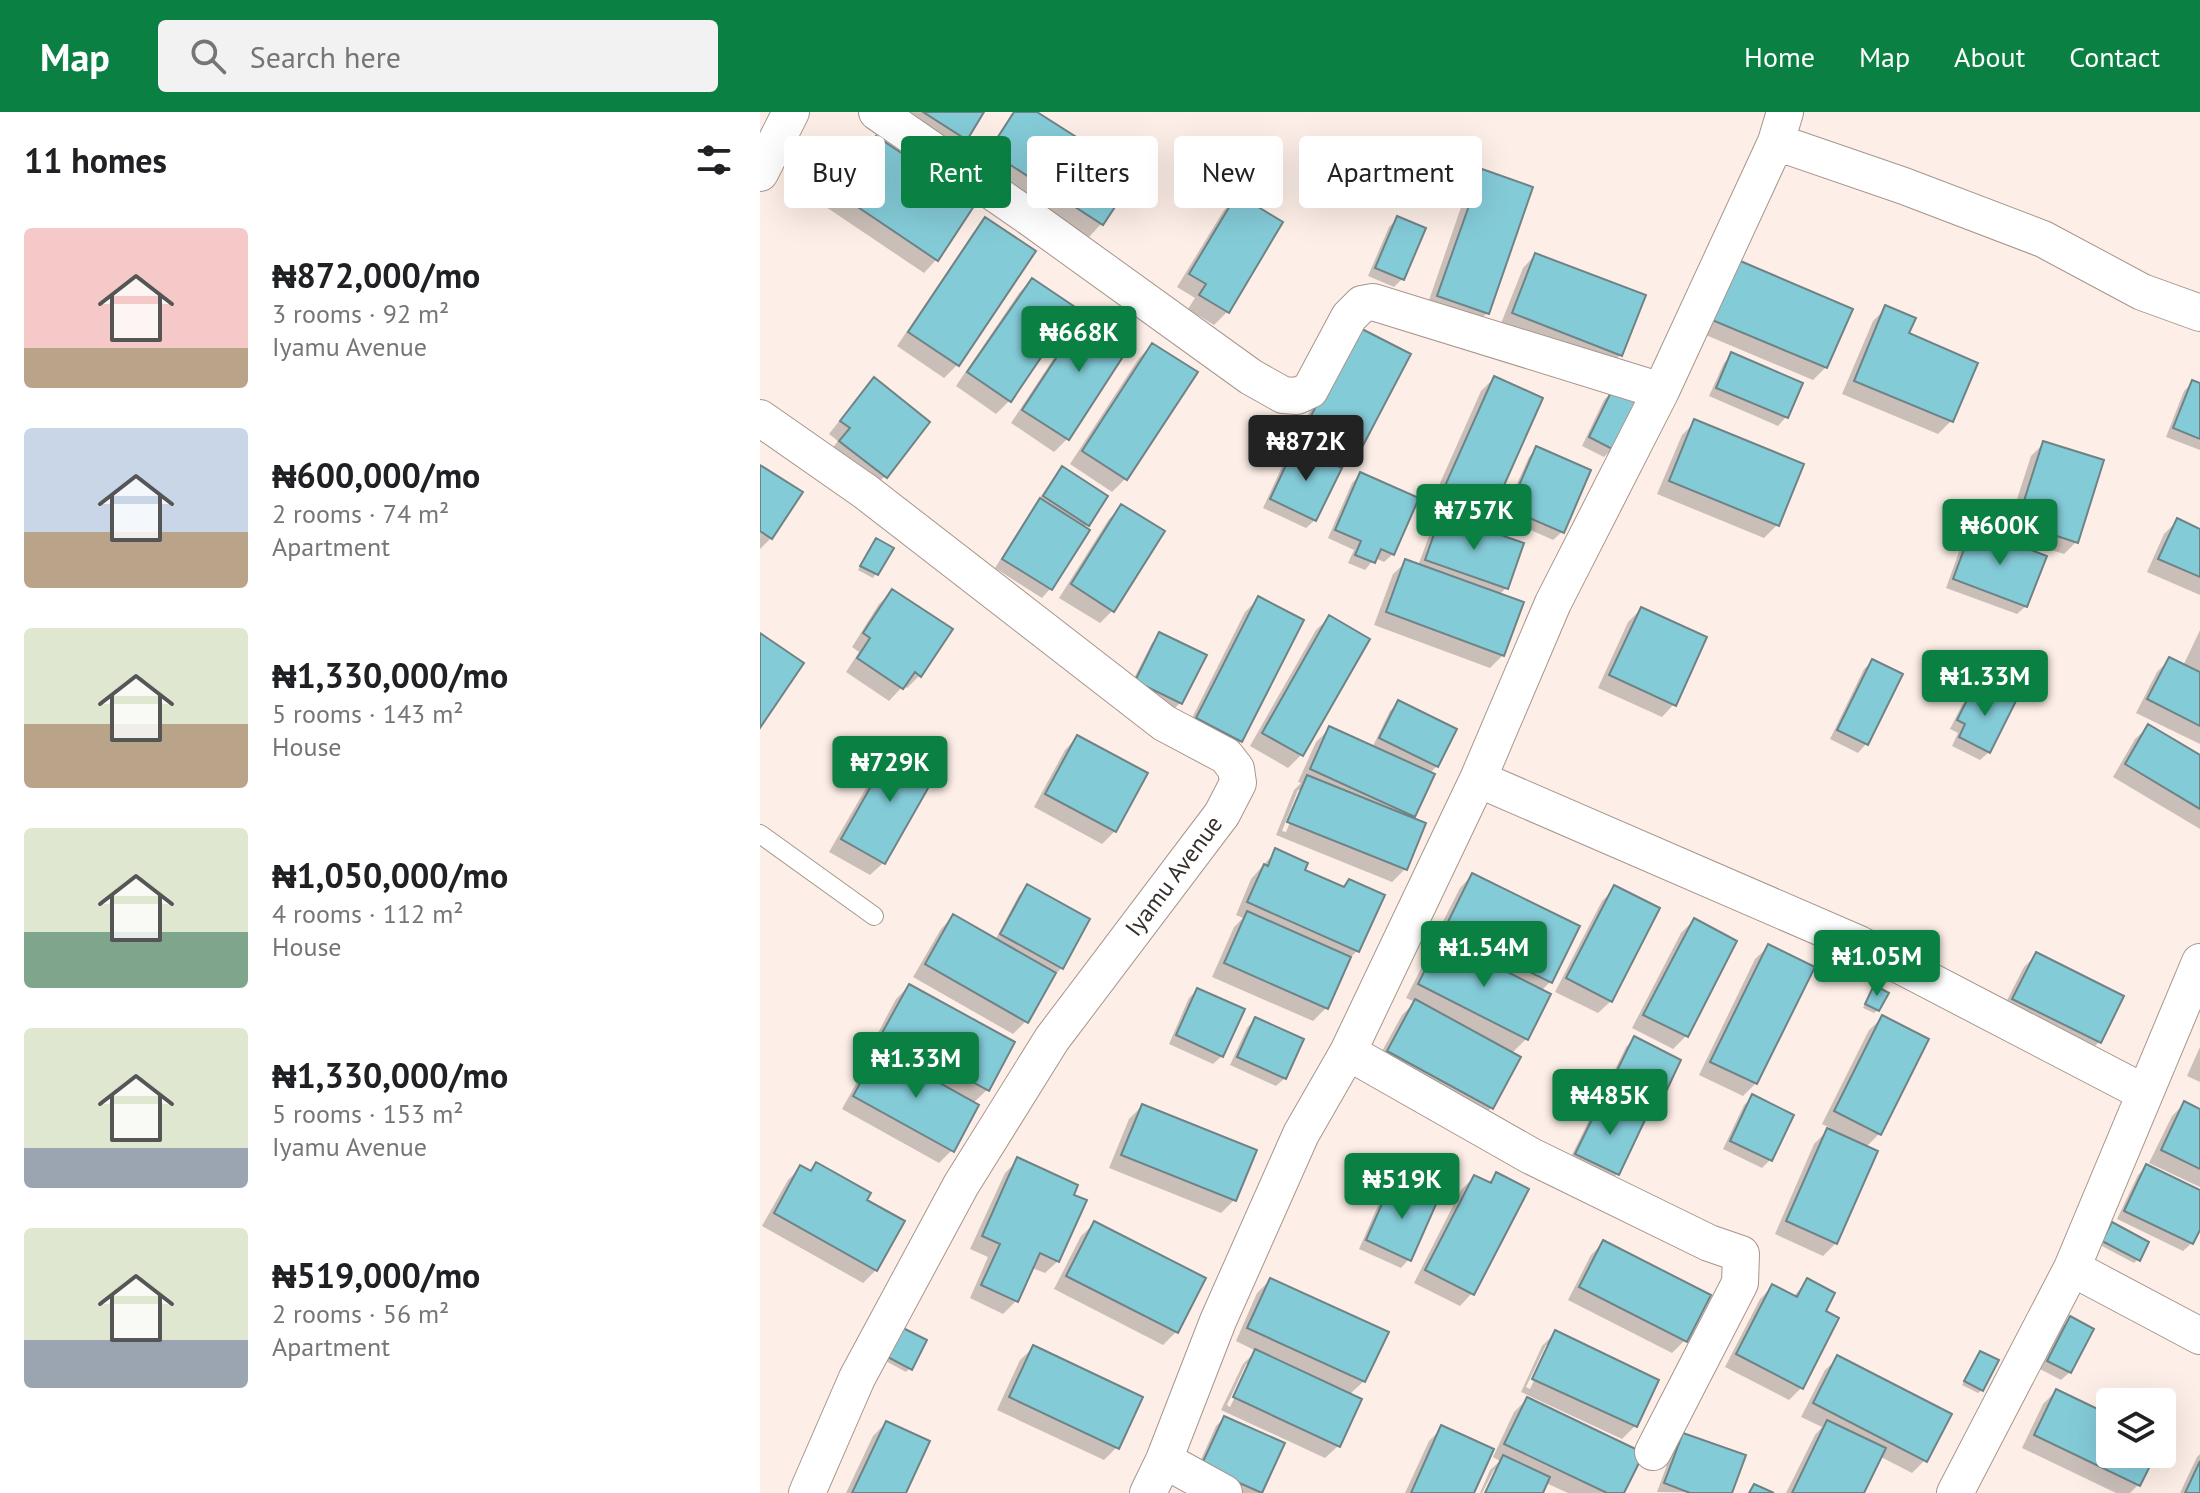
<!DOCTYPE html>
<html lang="en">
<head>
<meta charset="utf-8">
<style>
	:root { --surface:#fff; --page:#f2f2f2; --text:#202124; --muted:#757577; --accent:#0b8043 }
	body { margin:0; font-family:"PT Sans",sans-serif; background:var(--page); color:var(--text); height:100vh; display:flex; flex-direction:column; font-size:30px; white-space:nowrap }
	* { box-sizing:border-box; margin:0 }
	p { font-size:26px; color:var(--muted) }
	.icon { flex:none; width:44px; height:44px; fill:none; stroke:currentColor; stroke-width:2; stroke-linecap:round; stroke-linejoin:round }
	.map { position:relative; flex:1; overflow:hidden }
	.panel { display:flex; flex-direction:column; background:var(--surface); width:760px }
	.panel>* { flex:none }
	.hud { position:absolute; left:24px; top:24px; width:760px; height:72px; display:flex; gap:16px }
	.buttons { position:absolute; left:1336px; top:1276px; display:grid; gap:16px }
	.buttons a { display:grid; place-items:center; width:80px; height:80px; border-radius:8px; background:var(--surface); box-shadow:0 8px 32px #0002; font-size:40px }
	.price { position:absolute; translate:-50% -68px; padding:0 18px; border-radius:8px; background:var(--accent); color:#fff; font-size:26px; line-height:52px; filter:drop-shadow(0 2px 4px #0008) }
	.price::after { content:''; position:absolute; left:50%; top:48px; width:24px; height:18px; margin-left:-12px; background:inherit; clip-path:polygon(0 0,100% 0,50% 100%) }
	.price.selected { background:#222; color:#fff }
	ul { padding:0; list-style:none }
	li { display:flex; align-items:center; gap:24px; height:200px; padding:0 24px }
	li span { display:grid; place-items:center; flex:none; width:224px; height:160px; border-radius:8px; color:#555 }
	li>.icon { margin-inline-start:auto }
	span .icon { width:96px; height:96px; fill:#fffc; stroke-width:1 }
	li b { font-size:34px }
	h2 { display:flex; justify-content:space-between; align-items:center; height:96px; padding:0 24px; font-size:34px }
	.tag { padding:0 28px; border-radius:8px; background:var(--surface); box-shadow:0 8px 32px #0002; font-size:28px; line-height:72px }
	.tag.selected { background:var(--accent); color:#fff }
	header { display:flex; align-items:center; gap:48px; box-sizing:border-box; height:112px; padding:0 40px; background:var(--accent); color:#fff }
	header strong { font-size:38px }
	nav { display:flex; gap:44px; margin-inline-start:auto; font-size:28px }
	.search { width:560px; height:72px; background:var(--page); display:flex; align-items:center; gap:20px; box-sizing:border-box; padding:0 28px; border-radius:8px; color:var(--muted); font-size:30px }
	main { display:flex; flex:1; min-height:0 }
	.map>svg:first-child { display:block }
	.shadow { fill:#0003; fill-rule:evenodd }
	.building { fill:#84cbd8; stroke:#6f8386; stroke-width:2 }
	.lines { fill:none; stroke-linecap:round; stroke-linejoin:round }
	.lane-casing { stroke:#a6968d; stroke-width:20 }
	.street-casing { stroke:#a6968d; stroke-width:38 }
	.lane { stroke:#fff; stroke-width:18 }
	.street { stroke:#fff; stroke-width:36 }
	.labels { text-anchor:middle; stroke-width:6; stroke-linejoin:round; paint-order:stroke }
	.street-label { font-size:24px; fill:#352e2a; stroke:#fff }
</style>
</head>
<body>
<header>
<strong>Map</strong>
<div class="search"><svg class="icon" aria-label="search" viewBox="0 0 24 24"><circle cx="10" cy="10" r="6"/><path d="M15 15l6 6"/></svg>Search here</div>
<nav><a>Home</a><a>Map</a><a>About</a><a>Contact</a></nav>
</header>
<main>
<section class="panel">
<h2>11 homes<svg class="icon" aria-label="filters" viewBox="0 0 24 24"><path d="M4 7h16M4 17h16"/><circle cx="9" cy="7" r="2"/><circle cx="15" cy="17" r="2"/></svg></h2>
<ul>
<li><span style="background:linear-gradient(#f6c9c9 75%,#b9a48a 0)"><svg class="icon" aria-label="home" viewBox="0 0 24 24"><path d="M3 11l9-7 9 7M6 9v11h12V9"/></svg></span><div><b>₦872,000/mo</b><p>3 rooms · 92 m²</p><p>Iyamu Avenue</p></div></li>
<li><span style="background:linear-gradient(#c9d6e8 65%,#b9a48a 0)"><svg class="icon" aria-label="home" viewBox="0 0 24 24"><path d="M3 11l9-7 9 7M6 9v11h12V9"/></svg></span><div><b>₦600,000/mo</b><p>2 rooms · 74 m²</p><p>Apartment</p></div></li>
<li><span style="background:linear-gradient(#dfe7d0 60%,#b9a48a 0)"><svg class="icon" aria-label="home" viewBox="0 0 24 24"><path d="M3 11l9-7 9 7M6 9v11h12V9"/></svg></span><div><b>₦1,330,000/mo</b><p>5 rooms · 143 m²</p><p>House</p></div></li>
<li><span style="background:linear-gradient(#dfe7d0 65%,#7fa58c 0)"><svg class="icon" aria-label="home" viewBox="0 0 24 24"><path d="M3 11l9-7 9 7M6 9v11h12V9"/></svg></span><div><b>₦1,050,000/mo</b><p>4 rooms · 112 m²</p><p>House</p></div></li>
<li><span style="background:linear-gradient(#dfe7d0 75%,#9aa5b1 0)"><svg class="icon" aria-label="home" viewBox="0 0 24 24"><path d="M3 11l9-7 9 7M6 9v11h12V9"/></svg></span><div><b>₦1,330,000/mo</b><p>5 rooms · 153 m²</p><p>Iyamu Avenue</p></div></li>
<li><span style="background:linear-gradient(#dfe7d0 70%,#9aa5b1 0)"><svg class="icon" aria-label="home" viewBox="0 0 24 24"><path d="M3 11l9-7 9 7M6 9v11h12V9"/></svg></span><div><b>₦519,000/mo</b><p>2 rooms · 56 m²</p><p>Apartment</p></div></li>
</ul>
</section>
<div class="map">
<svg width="1440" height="1381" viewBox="0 0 1440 1381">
	<rect width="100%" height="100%" fill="#fdefe7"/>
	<path class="shadow" d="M139,0H222L206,26L193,39Z
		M253,0H274L341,112L329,125L218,53Z
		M116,27L176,148L164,161L66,95L103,40Z
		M722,59L727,201L714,214L666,197L709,72Z
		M477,85L521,111L467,200L454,213L428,197L435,186L417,175L464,98Z
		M638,106L642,167L634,175L608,164L629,115Z
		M226,108L273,140L197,253L184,266L137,234L213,121Z
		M775,143L860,243L848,256L740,214L763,156Z
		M965,163L1066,255L1053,268L941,221Z
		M272,168L312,196L249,289L236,302L196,274L259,181Z
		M1126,196L1146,222L1215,252L1191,309L1178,322L1082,282L1113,209Z
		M329,198L373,227L307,327L294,340L251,311L317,211Z
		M586,230L648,243L595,344L582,357L580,356L555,408L546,416L503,396L527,344L538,333L533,331Z
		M392,233L365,367L352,380L310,352L379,246Z
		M972,243L1040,272L1026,305L1018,314L949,284L964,251Z
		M734,266L780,287L731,397L719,410L672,389L721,279Z
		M114,268L125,364L112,377L68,342L78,329L69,322L101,281Z
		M1433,270L1440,273V338L1406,325L1424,279Z
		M852,280V337L844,345L822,334L844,288Z
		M935,310L1017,413L1004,426L897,382L922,323Z
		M1284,331L1317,429L1304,442L1245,424L1271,344Z
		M777,336L802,420L793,428L742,405L769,345Z
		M0,355L11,426L0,437Z
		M302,357L327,412L323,416L327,419L290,477L282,486L235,456L272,397L294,365Z
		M600,363L633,442L624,450L615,446L605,458L588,451L594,438L568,426L592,371Z
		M362,394L353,498L340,511L299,486L349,407Z
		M682,404L746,476L739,483L743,543L730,556L614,513L633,462L646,450L658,454L673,413Z
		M1417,409L1440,419V483L1387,460L1404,422Z
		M1212,418L1266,494L1257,502L1186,476L1204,426Z
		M112,432L131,437L113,466L98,458Z
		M132,480L160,563L147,576L143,574L129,589L86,560L99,540L92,535L119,492Z
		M498,487L481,629L468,642L425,620L485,500Z
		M881,497L914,592L902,605L838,576L868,510Z
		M569,506L607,528L541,643L528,656L490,634L556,518Z
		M1440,518V632L1376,601L1397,560L1410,547L1423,554Z
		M400,522L420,591L412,599L368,578L392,531Z
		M1113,549L1106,632L1098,641L1070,627L1104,557Z
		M1224,576L1229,640L1220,648L1192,634L1198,621L1190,617L1202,593L1210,585L1214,587Z
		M639,590L677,654L669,662L654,703L651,707L645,757L632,770L516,723L534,678L541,671L538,670L556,630L569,617L612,636L630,599ZM538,678H543L526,720L522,719Z
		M1388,615L1440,645V717L1353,665L1375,627Z
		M317,625L355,719L342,732L274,695L305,638Z
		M136,635L123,751L110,763L69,740L123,647Z
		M516,739L543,759L582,777L589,769L597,839L586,850L566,896L553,909L452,865L474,815L483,806L476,803L491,767Z
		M712,763L790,870L781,879L789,883L766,927L751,942L731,996L718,1008L615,952L642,903L655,890L646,886L669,841L677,833L672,831L700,776Z
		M268,775L302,856L293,864L266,909L253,922L153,865L181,817L193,804L235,828L259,783Z
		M855,776L851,889L838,901L795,880L842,789Z
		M934,808L926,924L913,937L872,916L921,821Z
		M1008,835L996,971L983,984L939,963L995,847Z
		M1277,842L1339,930L1326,943L1241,900L1264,855Z
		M149,874L227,978L213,991L192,1038L179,1051L82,997L107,952L120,939L111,934L136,887Z
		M437,878L462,944L453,952L409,932L429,886Z
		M1111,879L1118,898L1114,901L1103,896Z
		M1122,906L1119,1022L1105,1036L1076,1131L1063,1144L1015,1122L1054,1032L1070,1016L1062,1012L1109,918Z
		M495,907L525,966L516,974L470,953L487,916Z
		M874,927L893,1001L885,1010L883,1009L857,1062L849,1070L808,1051L834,998L842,989L840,988L866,935Z
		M1440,935V970L1427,964Z
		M993,985L1010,1048L1002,1056L963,1037L984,993Z
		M1424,992L1440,999V1075L1389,1051L1412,1004Z
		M382,994L474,1088L461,1101L349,1056L369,1007Z
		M258,1048L298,1149L285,1161L272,1156L256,1189L243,1202L210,1186L228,1145L210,1137L245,1061Z
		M56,1053L116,1158L103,1171L2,1114L28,1068L41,1055L49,1060Z
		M1386,1055L1440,1080V1113L1432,1131L1423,1139L1357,1107L1378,1063Z
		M736,1063L712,1181L700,1194L654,1171L701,1078L714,1065L727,1072Z
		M632,1072L649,1147L641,1156L599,1137L624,1080Z
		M334,1112L416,1220L403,1233L294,1177L321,1124Z
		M1352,1113L1378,1147L1374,1151L1340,1133Z
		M844,1130L925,1228L912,1241L808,1188L831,1143Z
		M510,1168L604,1269L589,1283L578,1334L565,1346L461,1298L483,1252L496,1239L476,1229L497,1181ZM486,1252H491L470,1295L467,1293Z
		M1048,1168L1042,1275L1029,1288L965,1255L1000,1187L1013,1174L1033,1185Z
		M1310,1206V1260L1301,1268L1280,1257L1302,1215Z
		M136,1220L150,1256L146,1260L122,1247Z
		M795,1221L875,1314L862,1327L761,1280L782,1234ZM786,1233H790L770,1277L766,1275Z
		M273,1236L357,1335L344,1348L237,1298L260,1248Z
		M1220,1241L1222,1278L1218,1281L1202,1273Z
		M1078,1246L1165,1348L1152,1361L1119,1344L1102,1381H1026L1055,1323L1062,1315L1041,1305L1065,1258Z
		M1296,1279L1350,1305V1342H1393L1378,1373L1370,1381H1356L1262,1336L1283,1292Z
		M767,1287L862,1381H808L786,1371L781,1381H727L738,1358H734L722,1381H720L730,1358L740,1349L733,1345L754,1300Z
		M464,1306L522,1332L500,1381H475L434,1363L456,1314Z
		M126,1311L143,1381H86L113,1324Z
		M682,1316L711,1381H645L669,1329Z
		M924,1323L970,1381L897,1380L915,1331Z
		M1440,1342V1381H1420L1437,1345Z"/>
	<path class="building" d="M163,0H224L207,28Z
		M254,0H277L376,63L343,113L229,39Z
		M116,24L216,91L178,149L77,81Z
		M722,57L773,75L729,202L677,184Z
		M477,82L523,110L469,201L439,183L446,172L429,162Z
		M637,104L666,116L644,168L615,156Z
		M225,105L276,139L199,254L148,220Z
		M775,141L886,183L862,244L752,201Z
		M978,148L1093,197L1067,256L952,208Z
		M272,166L315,195L251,290L207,260Z
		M1125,193L1156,206L1149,221L1218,251L1193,310L1094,269Z
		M329,196L375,226L309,328L262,298Z
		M598,215L651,242L597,345L544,317Z
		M392,231L438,260L367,368L322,339Z
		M971,240L1043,271L1028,306L956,276Z
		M734,264L783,286L733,398L684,376Z
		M114,265L170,310L127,366L79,329L90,316L80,309Z
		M1432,268L1440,271V327L1413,316Z
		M852,278L877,290L854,338L829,325Z
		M934,307L1044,352L1019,414L909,369Z
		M1283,329L1344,348L1318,431L1257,411Z
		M535,334L582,356L556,409L510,387Z
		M776,334L831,358L804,421L749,397Z
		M0,353L43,380L12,427L0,419Z
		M302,354L348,384L329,414L283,384Z
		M600,360L659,386L634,443L621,437L615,451L595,443L601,429L575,418Z
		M280,386L330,418L292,478L242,447Z
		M361,392L405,419L354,500L311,472Z
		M681,402L764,431L748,477L665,448Z
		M1417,406L1440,417V465L1398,447Z
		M1212,416L1287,444L1267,495L1193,467Z
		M116,426L134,436L118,463L100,454Z
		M645,447L764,490L744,544L626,500Z
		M132,477L193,517L161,565L155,560L143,577L97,546L110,526L103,521Z
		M498,484L544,508L482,630L436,606Z
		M881,495L947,525L916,594L849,563Z
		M569,503L610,527L543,644L502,621Z
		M399,520L447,543L422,592L375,569Z
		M0,521L44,551L0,616Z
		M1409,545L1440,560V614L1387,587Z
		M1112,547L1143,562L1108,633L1077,618Z
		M1224,573L1256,589L1230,641L1199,625L1205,612L1197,608L1210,582L1217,586Z
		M638,588L697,617L678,655L619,626Z
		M1388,612L1440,643V697L1365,652Z
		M569,614L675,662L655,705L550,657Z
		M317,623L388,661L356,720L285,682Z
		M135,632L179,657L125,752L81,727Z
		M547,663L666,711L647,758L527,710Z
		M515,736L548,751L545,758L584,775L589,767L625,783L599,840L487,790L504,752L508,754Z
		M712,761L820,814L792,871L684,818Z
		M267,772L330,807L303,857L240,822Z
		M854,773L900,796L852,890L806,866Z
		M487,799L591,845L568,897L464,851Z
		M193,802L296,861L268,911L165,852Z
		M934,806L977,829L928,925L883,903Z
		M681,826L791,882L768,928L658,872Z
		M1008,832L1055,855L997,972L950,950Z
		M1276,840L1364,884L1341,931L1252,887Z
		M149,872L255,930L229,979L122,921Z
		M1114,873L1129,881L1119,899L1105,892Z
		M437,876L485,897L463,945L416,923Z
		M655,887L761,945L733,997L627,939Z
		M1122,903L1169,927L1121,1023L1074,999Z
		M495,905L544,927L526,967L477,945Z
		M874,924L921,948L895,1003L847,979Z
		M119,937L219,993L194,1040L93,984Z
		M992,982L1034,1003L1012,1049L970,1029Z
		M842,987L885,1008L859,1063L815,1042Z
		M1424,989L1440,997V1057L1401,1038Z
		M382,992L497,1038L476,1089L361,1043Z
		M1067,1016L1118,1039L1077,1132L1026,1109Z
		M257,1045L318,1073L314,1083L327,1088L299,1150L280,1141L258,1190L221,1173L240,1132L222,1124Z
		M56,1050L111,1081L107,1088L145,1109L117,1159L14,1101L40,1053L51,1059Z
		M1386,1052L1440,1078V1118L1433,1132L1364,1099Z
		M736,1060L769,1077L714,1183L665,1158L714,1063L731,1071Z
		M632,1069L677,1090L651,1149L606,1128Z
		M334,1109L446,1166L418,1221L306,1164Z
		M1352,1110L1389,1130L1380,1149L1342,1129Z
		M843,1128L951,1183L927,1230L819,1175Z
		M510,1166L629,1220L605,1270L487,1216Z
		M1047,1166L1075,1181L1066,1199L1079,1206L1043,1277L976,1242L1012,1172L1037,1185Z
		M1310,1204L1334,1217L1311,1261L1287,1249Z
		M139,1214L167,1228L152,1258L124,1243Z
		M795,1218L899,1268L877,1315L772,1267Z
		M273,1233L383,1285L359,1337L249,1285Z
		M495,1237L602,1287L580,1335L473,1285Z
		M1220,1239L1239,1248L1223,1279L1204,1269Z
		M1077,1243L1192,1302L1167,1350L1053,1291Z
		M1296,1277L1350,1303V1342H1396L1380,1374L1274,1323Z
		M767,1285L884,1341L864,1381H847L744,1332Z
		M464,1304L525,1331L502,1381L441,1354Z
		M1067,1308L1126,1336L1104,1381H1032Z
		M126,1309L170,1329L146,1381H92Z
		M681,1313L734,1337L714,1381H651Z
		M923,1321L986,1343L972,1381H930L904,1371Z
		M743,1343L790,1365L783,1381H725Z
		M1440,1349V1381H1425Z
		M994,1372L1014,1381H989Z"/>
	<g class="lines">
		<g class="lane-casing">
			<path id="lane" d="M0,722L114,804"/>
		</g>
		<g class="street-casing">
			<path id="street" d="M117,0L269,105L491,265L523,283L537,284L550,278L589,205L602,192L613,190L901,279
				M1016,30L1144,74L1283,127L1382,180L1440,201
				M0,61L31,0
				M0,306L106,380L404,611L466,644L476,657L478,671L462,702L292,927L201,1073L97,1266L47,1381
				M718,667L1099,832L1385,981
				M588,940L771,1044L949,1131L981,1142L980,1171L893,1340
				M1312,1156L1440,1224
				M404,1348L464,1381
				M388,1381L404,1348L458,1209L541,1022L588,940L718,667L793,491L901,279L1016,30L1025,0
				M1195,1381L1312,1156L1440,850"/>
		</g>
		<use href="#lane" class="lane"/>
		<use href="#street" class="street"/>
	</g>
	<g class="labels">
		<g class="street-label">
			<text transform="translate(414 764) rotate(-53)" y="8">Iyamu Avenue</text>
		</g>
	</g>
</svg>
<div class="buttons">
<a><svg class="icon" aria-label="layers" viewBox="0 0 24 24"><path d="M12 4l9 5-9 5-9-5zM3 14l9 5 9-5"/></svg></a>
</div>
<b class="price" style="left:319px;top:262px">₦668K</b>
<b class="price selected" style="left:546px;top:371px">₦872K</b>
<b class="price" style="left:714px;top:440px">₦757K</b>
<b class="price" style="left:1240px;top:455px">₦600K</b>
<b class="price" style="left:1225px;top:606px">₦1.33M</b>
<b class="price" style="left:130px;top:692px">₦729K</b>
<b class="price" style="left:724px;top:877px">₦1.54M</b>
<b class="price" style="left:1117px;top:886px">₦1.05M</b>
<b class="price" style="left:156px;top:988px">₦1.33M</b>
<b class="price" style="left:850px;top:1025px">₦485K</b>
<b class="price" style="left:642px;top:1109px">₦519K</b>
<div class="hud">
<a class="tag">Buy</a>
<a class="tag selected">Rent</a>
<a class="tag">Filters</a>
<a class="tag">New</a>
<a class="tag">Apartment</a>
</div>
</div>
</main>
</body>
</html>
